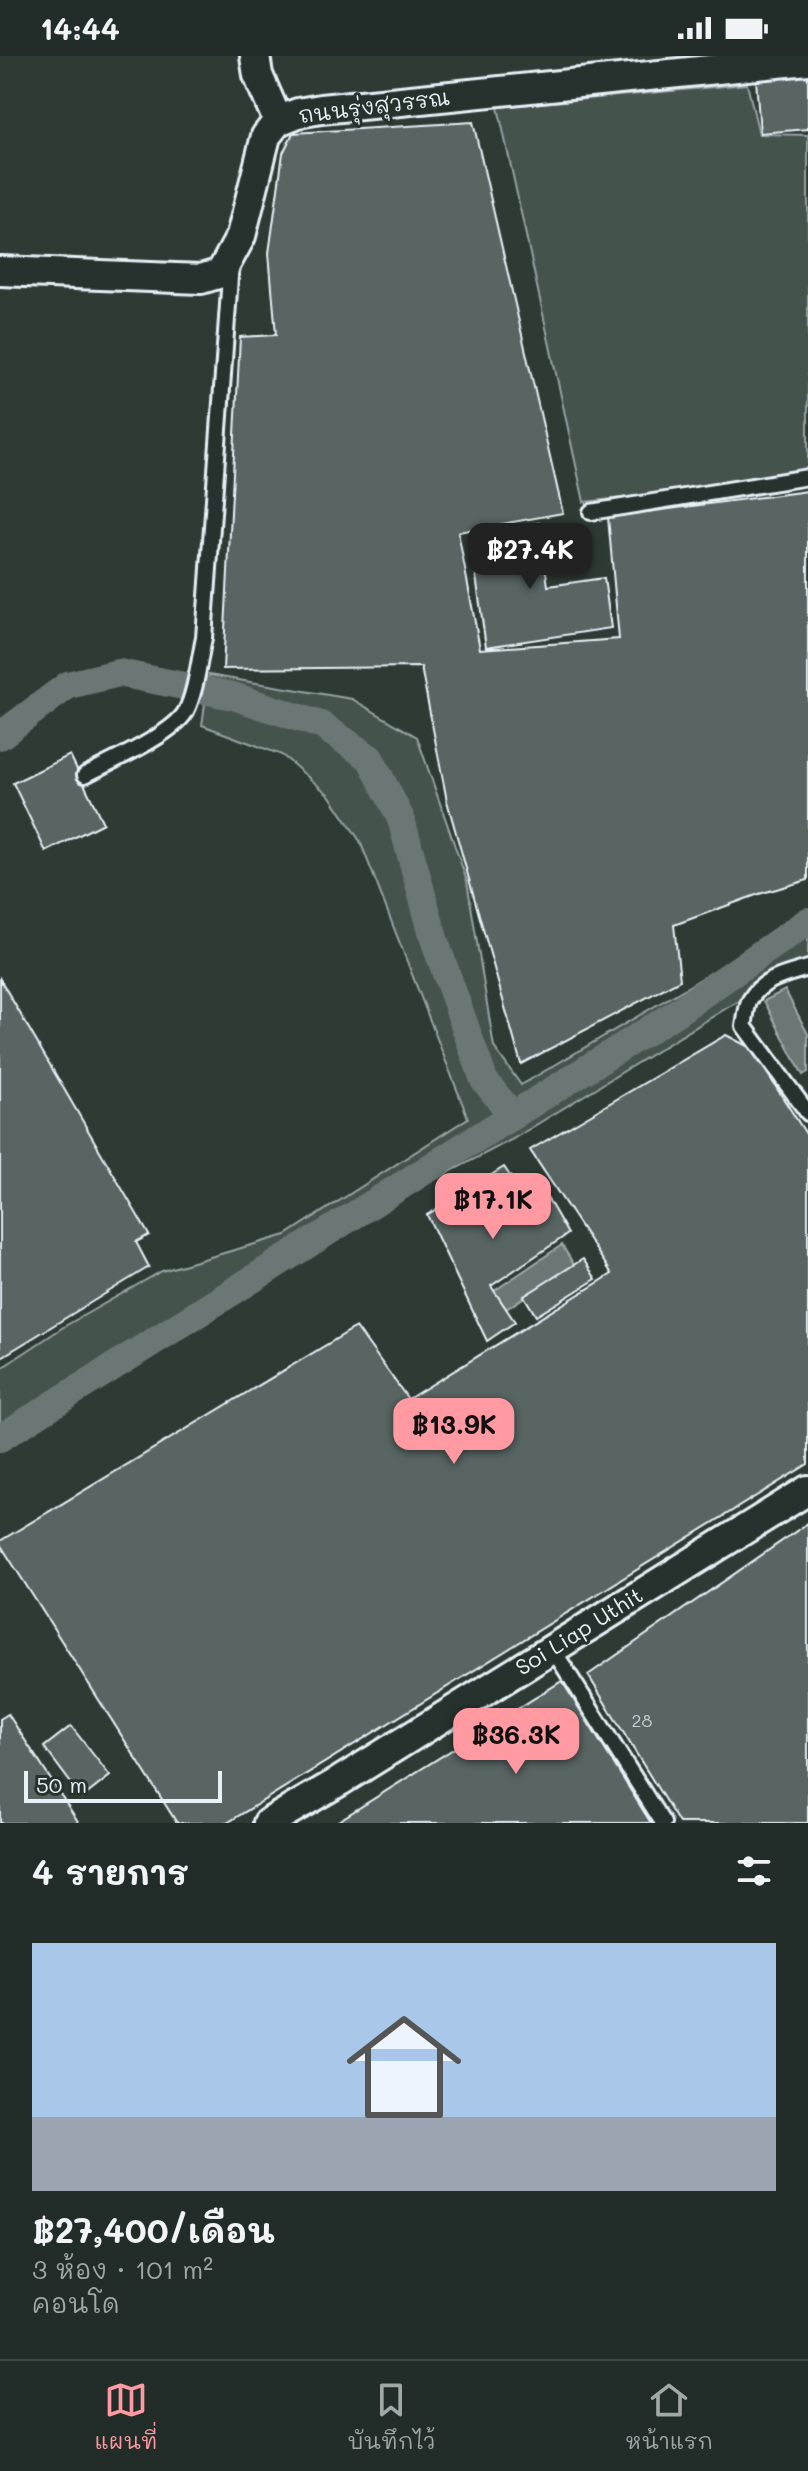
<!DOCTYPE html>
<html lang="th">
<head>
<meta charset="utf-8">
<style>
	:root { --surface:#222c28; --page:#2e3834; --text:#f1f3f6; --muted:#a2a7a8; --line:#3f4845; --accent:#ff9aa2 }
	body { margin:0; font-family:Mali,"Playpen Sans Thai",sans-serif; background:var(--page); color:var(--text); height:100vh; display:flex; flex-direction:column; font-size:30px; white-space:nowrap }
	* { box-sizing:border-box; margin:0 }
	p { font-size:26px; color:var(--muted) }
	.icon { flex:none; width:44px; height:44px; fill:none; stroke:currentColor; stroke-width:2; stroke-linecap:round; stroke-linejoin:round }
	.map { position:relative; height:1767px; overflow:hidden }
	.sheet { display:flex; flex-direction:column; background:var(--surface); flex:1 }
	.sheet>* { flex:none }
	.scale { position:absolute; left:24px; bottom:20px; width:198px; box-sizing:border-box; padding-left:8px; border:4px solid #e8f1f8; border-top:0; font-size:22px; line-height:28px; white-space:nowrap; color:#e8f1f8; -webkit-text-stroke:6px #26332d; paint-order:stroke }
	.price { position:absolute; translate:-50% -68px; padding:0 18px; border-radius:16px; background:var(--accent); color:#111; font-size:26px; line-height:52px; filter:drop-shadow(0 2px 4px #0008) }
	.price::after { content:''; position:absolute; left:50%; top:48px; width:24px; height:18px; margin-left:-12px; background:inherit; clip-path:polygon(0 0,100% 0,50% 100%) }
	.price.current { background:#222; color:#fff }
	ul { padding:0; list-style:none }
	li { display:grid; align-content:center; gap:16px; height:424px; padding:0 32px }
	li span { display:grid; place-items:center; height:248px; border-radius:0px; color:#555 }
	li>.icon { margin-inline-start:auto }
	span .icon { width:144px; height:144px; fill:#fffc; stroke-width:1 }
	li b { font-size:34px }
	h2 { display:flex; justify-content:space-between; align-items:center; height:96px; padding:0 32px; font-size:34px }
	.status { display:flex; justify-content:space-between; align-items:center; height:56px; padding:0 40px; background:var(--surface); direction:ltr }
	.status svg { height:22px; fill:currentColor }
	.tabs { display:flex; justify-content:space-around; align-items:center; height:112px; border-top:2px solid var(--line); background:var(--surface); font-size:22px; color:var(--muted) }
	.tabs a { display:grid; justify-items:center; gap:4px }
	.tabs .current { color:var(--accent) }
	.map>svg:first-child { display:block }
	.green { fill:#45524e; stroke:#96a2a3; stroke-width:2 }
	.water { fill:#6b7775; stroke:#9da8a9; stroke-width:2 }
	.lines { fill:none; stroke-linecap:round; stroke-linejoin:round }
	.canal { stroke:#6b7775; stroke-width:28 }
	.building { fill:#596563; stroke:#e8f1f8; stroke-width:2 }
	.lane-casing { stroke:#e8f1f8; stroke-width:20 }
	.street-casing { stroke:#e8f1f8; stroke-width:34 }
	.lane { stroke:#26332d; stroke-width:14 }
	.street { stroke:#26332d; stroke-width:28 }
	.labels { text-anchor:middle; stroke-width:6; stroke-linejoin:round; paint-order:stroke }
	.number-label { font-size:18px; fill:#c4ced3 }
	.street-label { font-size:22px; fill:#e8f1f8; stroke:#26332d }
</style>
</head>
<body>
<div class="status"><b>14:44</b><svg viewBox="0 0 49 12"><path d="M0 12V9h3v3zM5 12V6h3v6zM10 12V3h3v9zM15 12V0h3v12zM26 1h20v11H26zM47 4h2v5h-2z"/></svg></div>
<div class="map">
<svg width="808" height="1767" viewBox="0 0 808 1767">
	<rect width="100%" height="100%" fill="#2e3b35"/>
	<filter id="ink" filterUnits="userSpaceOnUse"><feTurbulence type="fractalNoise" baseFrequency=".0125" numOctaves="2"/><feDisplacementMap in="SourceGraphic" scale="16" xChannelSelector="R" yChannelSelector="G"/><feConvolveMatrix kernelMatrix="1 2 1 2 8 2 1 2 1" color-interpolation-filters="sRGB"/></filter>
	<g filter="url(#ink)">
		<path class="green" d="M747,28L759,78L808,79V422L584,446L498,51Z
			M209,619L352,643L417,681L467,825L494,991L521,1029L689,930L808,857V908L730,950L513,1083L394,1145L0,1392V1313L65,1270L162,1215L286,1179L468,1062L360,785L329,739L282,699L202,669Z"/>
		<path class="water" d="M785,934L808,978V1016L803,1019L764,945Z
			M562,1189L574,1209L506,1253L494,1235Z"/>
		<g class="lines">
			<path class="canal" d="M0,680L68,629L119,617L233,640L321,669L370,702L401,763L435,886L484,1024L513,1060
				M0,1382L674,958L808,865"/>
		</g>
		<path class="building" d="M808,19V73L760,77L756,23Z
			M473,66L563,457L458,476L480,593L619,583L608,461L808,435V824L759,838L674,869L680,924L521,1008L447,745L421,611L223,613L240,281L276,279L269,197L283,97L293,77Z
			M539,467L548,530L604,522L611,572L486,591L470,477Z
			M70,699L103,767L46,796L13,727Z
			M0,923L149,1179L136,1186L149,1211L0,1302Z
			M726,979L751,992L808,1081V1408L227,1767H177L0,1488V1485L356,1271L408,1343L612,1218L530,1094Z
			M504,1111L532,1152L548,1143L568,1178L491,1230L515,1266L487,1285L427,1159Z
			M583,1203L596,1223L536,1260L524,1240Z
			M808,1467V1767H679L588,1619Z
			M562,1625L651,1767H335Z
			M8,1658L79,1767H0V1663Z
			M71,1670L110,1720L82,1742L44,1691Z"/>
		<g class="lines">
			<g class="lane-casing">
				<path id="lane" d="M591,456L808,421
					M85,719C110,706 174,678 186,655C196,636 199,604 204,582L231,207
					M808,912C788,918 761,923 750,944C746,951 746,962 744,970L808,1057
					M552,1592L663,1767"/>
			</g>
			<g class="street-casing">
				<path id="street" d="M255,0L258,19L278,65
					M0,215L201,223L221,217L241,180L266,80L278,65L298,57L321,53L808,4
					M268,1767L340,1725L808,1434"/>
			</g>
			<use href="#lane" class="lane"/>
			<use href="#street" class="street"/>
		</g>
	</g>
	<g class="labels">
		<g class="number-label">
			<text x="642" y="1671">28</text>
		</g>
		<g class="street-label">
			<text transform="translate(374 50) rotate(-7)" y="8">ถนนรุ่งสุวรรณ</text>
			<text transform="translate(579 1575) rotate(-32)" y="8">Soi Liap Uthit</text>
		</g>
	</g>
</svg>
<div class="scale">50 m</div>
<b class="price current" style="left:530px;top:535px">฿27.4K</b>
<b class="price" style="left:493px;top:1185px">฿17.1K</b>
<b class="price" style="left:454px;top:1410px">฿13.9K</b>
<b class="price" style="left:516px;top:1720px">฿36.3K</b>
</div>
<section class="sheet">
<h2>4 รายการ<svg class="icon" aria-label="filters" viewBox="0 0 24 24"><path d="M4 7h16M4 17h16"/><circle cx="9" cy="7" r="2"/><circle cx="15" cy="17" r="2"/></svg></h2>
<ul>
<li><span style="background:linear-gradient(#a9c7e8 70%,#9aa5b1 0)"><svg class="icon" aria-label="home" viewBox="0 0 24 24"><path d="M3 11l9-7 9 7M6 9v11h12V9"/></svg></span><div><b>฿27,400/เดือน</b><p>3 ห้อง · 101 m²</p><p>คอนโด</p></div></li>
</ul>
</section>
<nav class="tabs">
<a class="current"><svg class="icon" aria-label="map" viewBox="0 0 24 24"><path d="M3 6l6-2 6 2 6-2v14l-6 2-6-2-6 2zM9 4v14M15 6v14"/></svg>แผนที่</a>
<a><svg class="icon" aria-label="saved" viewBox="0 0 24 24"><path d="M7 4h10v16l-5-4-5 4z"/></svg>บันทึกไว้</a>
<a><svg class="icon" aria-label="home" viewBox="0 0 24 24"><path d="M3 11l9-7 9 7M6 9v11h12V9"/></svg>หน้าแรก</a>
</nav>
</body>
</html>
